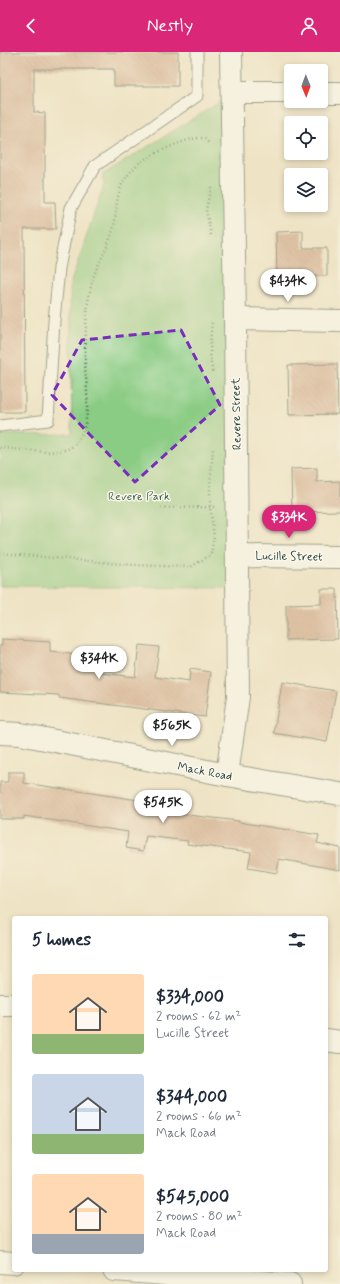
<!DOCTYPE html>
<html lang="en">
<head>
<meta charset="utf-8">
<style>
	:root { --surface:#fff; --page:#f2f2f3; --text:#1f2937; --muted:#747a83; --accent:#db2777 }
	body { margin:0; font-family:Mynerve,sans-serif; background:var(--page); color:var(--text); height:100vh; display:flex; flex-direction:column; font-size:15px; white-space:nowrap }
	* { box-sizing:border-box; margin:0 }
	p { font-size:13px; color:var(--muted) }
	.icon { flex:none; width:22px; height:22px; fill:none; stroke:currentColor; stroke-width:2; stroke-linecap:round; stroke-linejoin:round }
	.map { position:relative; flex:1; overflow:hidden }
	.details { position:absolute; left:12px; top:864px; width:316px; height:356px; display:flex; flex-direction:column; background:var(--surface); border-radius:4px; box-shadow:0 2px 6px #0003 }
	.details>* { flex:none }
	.needle { width:26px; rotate:179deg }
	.tools { position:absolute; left:284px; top:12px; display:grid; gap:8px }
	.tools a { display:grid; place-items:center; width:44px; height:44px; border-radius:4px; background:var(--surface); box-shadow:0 2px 6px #0003; font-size:20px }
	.price { position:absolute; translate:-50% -34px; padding:0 9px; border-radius:14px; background:#fff; color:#222; font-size:13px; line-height:26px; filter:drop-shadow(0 1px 2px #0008) }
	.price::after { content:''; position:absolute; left:50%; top:24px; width:12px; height:9px; margin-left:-6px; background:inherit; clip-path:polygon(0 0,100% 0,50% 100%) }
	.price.current { background:var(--accent); color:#fff }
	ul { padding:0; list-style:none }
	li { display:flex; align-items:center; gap:12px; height:100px; padding:0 20px }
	li span { display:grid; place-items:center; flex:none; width:112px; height:80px; border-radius:4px; color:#555 }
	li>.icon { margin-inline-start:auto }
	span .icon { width:48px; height:48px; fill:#fffc; stroke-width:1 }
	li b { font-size:17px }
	h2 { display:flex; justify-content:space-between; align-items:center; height:48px; padding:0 20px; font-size:17px }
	header { display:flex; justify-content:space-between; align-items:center; height:52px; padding:0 20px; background:var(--accent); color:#fff; font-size:18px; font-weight:600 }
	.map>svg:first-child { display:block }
	.green { fill:#8bcc84; stroke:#55845c }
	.building { fill:url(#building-back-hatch) }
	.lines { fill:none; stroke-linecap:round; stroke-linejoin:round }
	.service-casing { stroke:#3e564a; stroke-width:13 }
	.minor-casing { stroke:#3e564a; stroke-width:24 }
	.path { stroke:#3e564a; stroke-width:2.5; stroke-dasharray:1 3; stroke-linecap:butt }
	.service { stroke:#fff; stroke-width:11 }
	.minor { stroke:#fff; stroke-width:22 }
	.marked { fill:none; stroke:#7b2cbf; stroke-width:3; stroke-dasharray:8 5; stroke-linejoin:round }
	.labels { text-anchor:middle; stroke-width:3; stroke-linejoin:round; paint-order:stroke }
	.street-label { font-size:12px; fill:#1f3d34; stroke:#fbf7ec }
	.park-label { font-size:12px; fill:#3a6148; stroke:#fbf7ec }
</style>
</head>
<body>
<header><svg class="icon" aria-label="back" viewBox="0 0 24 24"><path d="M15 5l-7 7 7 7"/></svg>Nestly<svg class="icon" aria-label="person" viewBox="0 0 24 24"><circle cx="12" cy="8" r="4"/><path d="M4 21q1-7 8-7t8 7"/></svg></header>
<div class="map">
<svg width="340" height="1232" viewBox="0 0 340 1232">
	<defs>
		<pattern id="building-back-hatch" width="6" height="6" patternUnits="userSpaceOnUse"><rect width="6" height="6" fill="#cc987c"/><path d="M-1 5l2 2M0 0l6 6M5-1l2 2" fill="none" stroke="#a57d66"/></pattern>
	</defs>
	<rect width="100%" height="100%" fill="#fbf7ec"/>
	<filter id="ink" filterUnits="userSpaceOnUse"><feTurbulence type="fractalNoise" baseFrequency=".025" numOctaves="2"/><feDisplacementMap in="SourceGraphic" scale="8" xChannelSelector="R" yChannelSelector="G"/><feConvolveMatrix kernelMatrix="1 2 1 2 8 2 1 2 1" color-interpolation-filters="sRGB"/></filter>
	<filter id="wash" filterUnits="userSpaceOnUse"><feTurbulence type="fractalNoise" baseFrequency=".012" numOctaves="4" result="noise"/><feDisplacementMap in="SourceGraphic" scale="16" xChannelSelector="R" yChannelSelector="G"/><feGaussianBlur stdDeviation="0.9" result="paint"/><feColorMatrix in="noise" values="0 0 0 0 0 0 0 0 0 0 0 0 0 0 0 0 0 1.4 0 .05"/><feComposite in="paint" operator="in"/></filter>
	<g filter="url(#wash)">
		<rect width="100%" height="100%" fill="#efe3c5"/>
		<path class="green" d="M223,48L231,536L0,534V383L72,382L70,233L104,133L102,123Z"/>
		<g id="blocks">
			<path class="building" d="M0,0H178V34H114V17H34V60L45,61V150H55L56,177H24L25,360H0Z
				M303,179V196H327V224L277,225L276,180Z
				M337,312L338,362L289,363L288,313Z
				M317,416V430L340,429V459L292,460L291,417Z
				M321,537H337L338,587L286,588V553L321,552Z
				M2,587L50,590V600L101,605L99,621L135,625L139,593L159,595L155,625L189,630L190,617L211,620L205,665L59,646V643L0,640V593H2Z
				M282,630L336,639L327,690L274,681Z
				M8,720H24V731L172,753L171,761L239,769L238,770L319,783L317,791L340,796V818L279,807L277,821L248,816L251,800L187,792L188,789L146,784L143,799L126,796L128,780L24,764V767H0V730H8Z"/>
		</g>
	</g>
	<g filter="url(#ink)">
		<use href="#blocks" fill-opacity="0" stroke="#3e564a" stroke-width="1"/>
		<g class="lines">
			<g class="service-casing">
				<path id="service" d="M0,374L48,368L54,269L59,216L71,156L95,114L197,44V0"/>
			</g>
			<g class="minor-casing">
				<path id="minor" d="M232,40H291
					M321,41H340
					M235,267L340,269
					M238,504L340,505
					M0,681L20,682L227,723L340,742
					M227,723L238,645L235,267L231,0
					M0,953H14
					M326,988L340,990
					M0,1210L14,1211
					M114,1218L290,1232"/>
			</g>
			<path class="path" d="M211,135L206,158L211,183
				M212,271C210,287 209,306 213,322
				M0,396C18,396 64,407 76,391C95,368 84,327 85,299C86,275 86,245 95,221C101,205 110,191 114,174C117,158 116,140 125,127C129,121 136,113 142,109C149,103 182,89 192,87C195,86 200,86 204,86L210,92
				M161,456L217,455
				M0,501L133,513L190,515L211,503L214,484L210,455V435L213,397"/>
			<use href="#service" class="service"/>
			<use href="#minor" class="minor"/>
		</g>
	</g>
	<path d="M0 0H340V1232H0ZM181,278L220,353L135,430L52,343L82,288Z" fill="#efe3c5" fill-opacity=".55" fill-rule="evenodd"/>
	<path class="marked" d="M181,278L220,353L135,430L52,343L82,288Z"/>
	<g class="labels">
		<g class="street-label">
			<text transform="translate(236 362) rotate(-91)" y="4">Revere Street</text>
			<text transform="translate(289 504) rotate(1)" y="4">Lucille Street</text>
			<text transform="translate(205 719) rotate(11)" y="4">Mack Road</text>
		</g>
		<g class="park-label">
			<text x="139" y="448">Revere Park</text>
		</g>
	</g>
</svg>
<div class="tools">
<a><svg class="needle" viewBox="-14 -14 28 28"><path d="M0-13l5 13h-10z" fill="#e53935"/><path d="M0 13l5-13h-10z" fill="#747a83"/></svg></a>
<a><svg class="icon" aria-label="locate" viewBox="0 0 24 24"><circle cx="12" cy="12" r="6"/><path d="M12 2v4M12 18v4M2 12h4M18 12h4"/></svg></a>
<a><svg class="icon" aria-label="layers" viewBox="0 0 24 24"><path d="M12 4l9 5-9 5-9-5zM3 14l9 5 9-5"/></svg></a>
</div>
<b class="price" style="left:288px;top:251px">$434K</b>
<b class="price current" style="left:289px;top:487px">$334K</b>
<b class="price" style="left:99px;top:628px">$344K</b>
<b class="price" style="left:172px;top:695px">$565K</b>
<b class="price" style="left:163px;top:772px">$545K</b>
<section class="details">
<h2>5 homes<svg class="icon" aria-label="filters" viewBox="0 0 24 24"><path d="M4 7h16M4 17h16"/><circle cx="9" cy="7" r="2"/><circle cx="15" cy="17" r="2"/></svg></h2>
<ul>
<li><span style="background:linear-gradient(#ffd9b3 75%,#8fb573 0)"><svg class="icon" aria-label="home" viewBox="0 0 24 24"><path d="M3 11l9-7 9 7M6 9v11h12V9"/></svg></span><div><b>$334,000</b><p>2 rooms · 62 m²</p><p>Lucille Street</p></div></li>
<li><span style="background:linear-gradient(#c9d6e8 75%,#8fb573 0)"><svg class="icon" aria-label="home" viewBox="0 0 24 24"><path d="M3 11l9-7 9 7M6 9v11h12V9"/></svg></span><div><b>$344,000</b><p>2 rooms · 66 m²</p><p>Mack Road</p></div></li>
<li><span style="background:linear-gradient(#ffd9b3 75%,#9aa5b1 0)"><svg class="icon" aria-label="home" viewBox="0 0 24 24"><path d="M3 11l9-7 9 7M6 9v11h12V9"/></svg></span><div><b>$545,000</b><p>2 rooms · 80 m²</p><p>Mack Road</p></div></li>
</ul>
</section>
</div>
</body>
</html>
